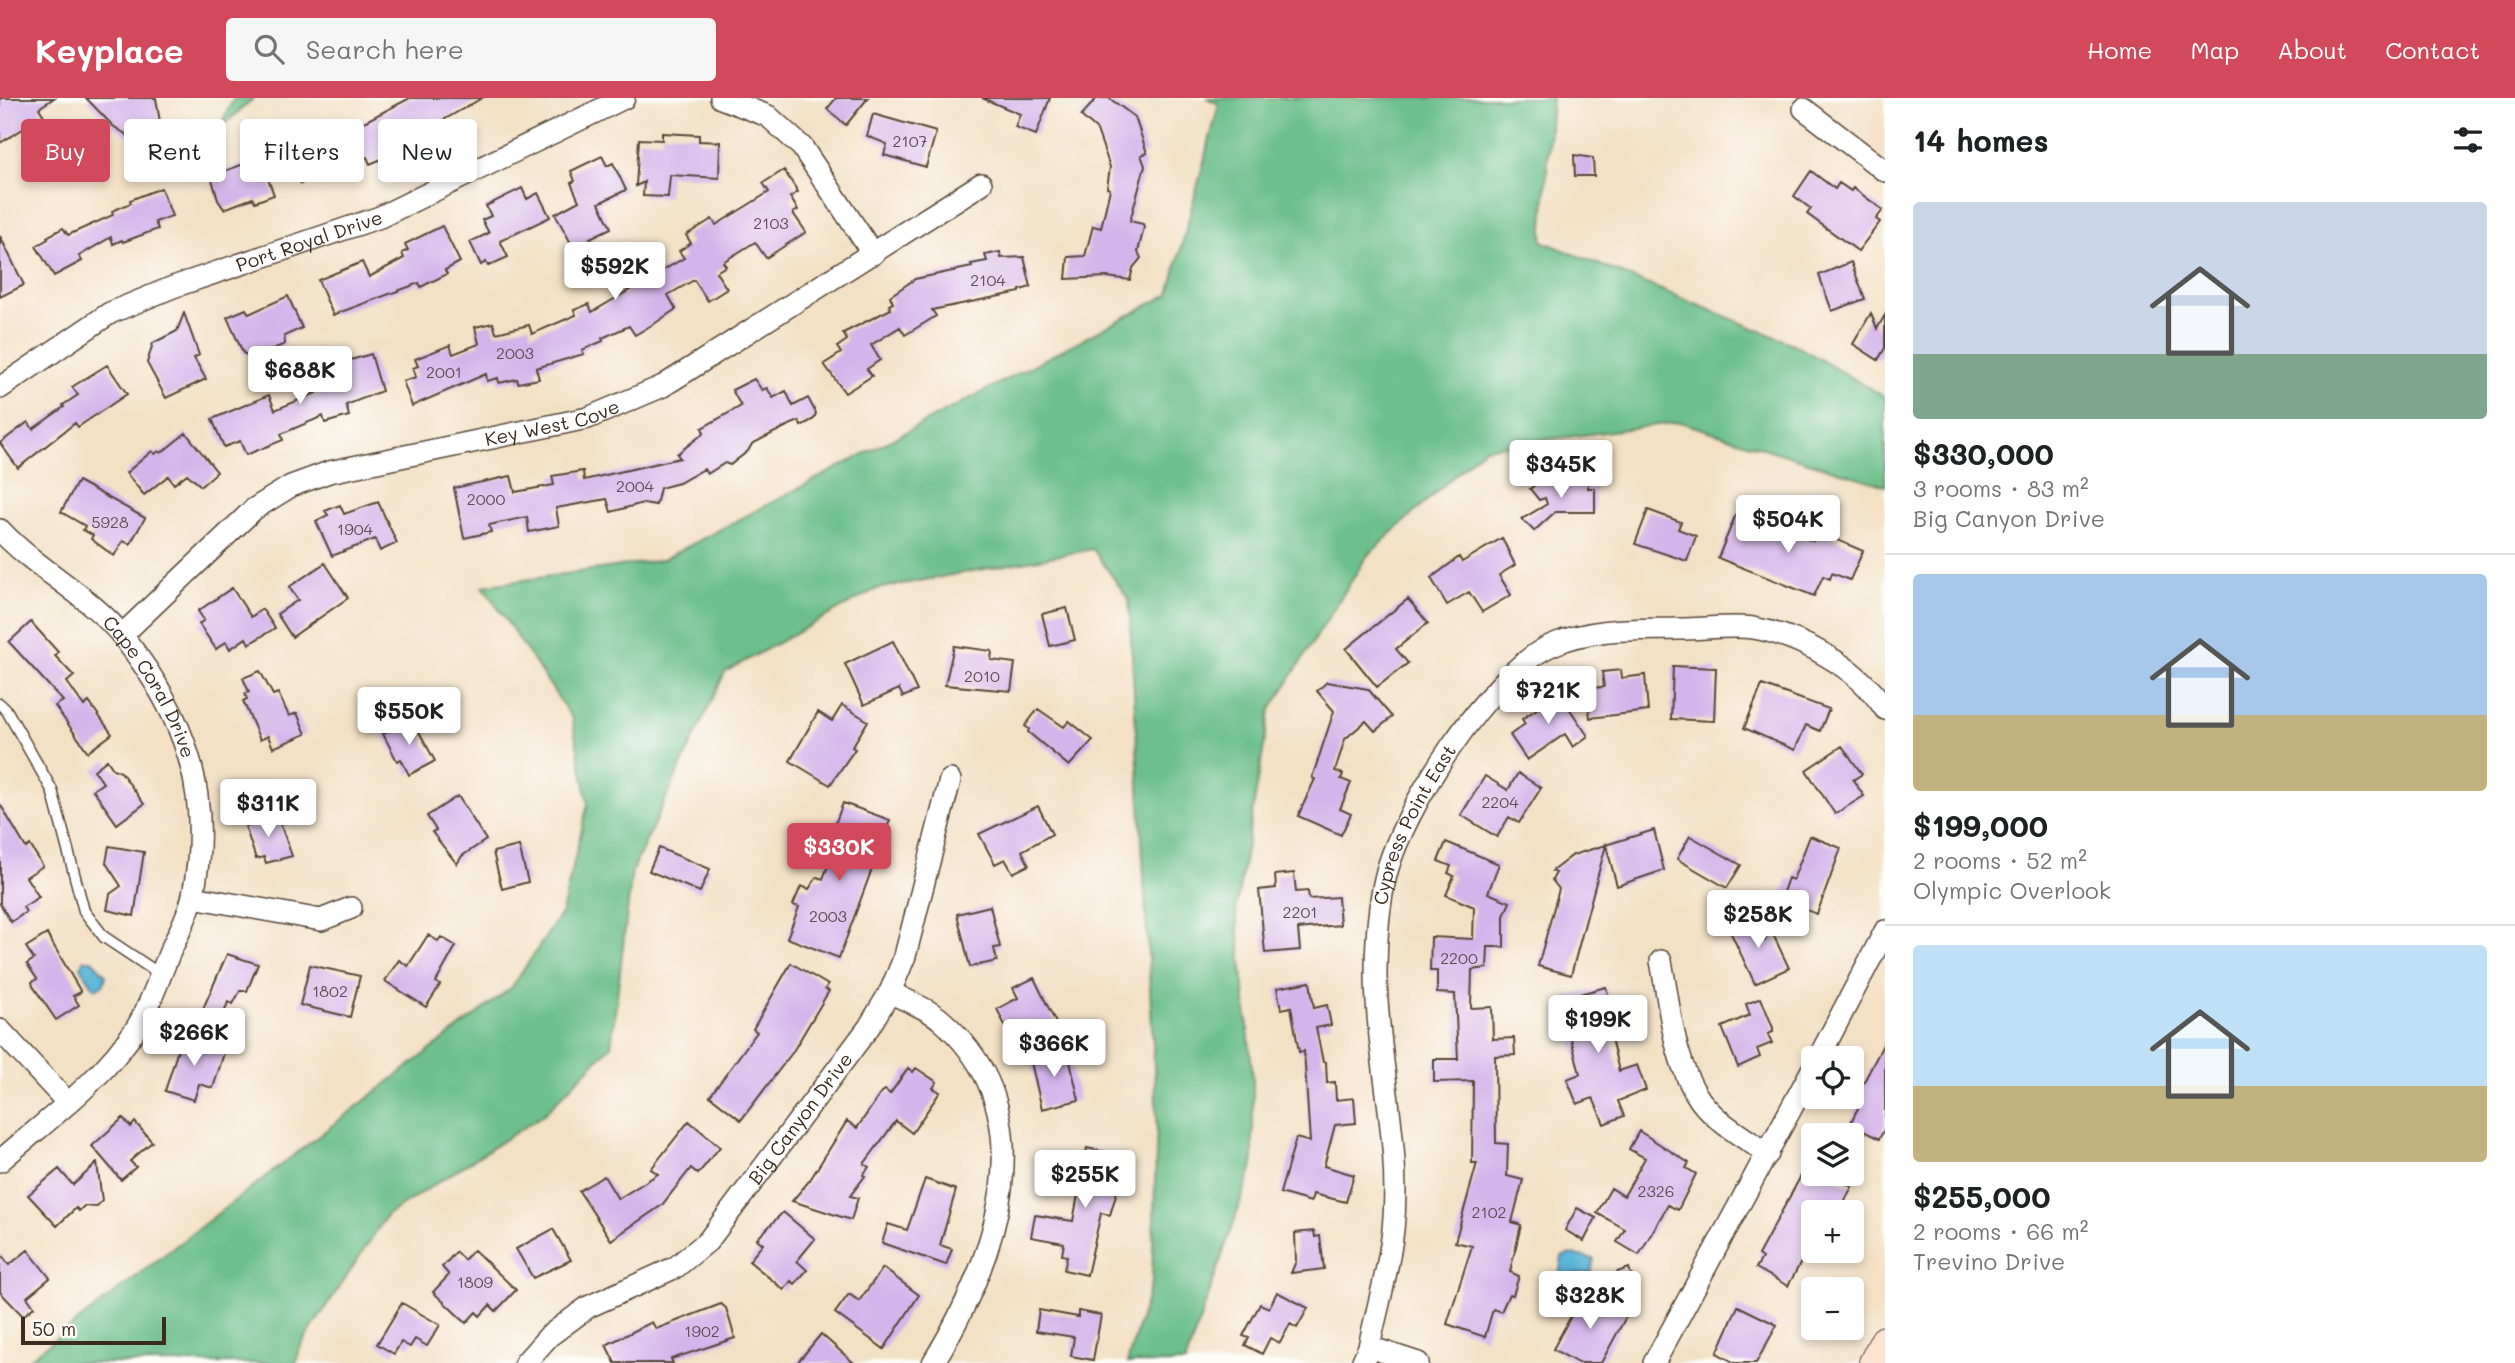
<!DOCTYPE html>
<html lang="en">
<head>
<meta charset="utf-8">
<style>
	:root { --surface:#fff; --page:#f6f6f6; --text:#202124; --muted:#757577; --line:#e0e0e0; --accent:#d1495b }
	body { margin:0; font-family:Mali,sans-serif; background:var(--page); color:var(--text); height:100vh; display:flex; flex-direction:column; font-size:26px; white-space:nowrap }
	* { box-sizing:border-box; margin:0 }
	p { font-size:23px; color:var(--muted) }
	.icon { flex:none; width:38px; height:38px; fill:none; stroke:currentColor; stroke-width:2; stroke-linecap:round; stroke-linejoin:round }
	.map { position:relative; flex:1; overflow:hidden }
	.sheet { display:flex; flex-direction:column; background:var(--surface); width:630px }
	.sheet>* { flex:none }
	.top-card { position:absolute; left:21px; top:21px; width:665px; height:63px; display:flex; gap:14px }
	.tools { position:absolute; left:1801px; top:948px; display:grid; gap:14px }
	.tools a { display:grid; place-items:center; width:63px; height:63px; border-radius:7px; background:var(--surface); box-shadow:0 4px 10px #0003; font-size:35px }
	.scale { position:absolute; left:21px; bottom:18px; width:145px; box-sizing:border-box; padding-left:7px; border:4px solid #3b2a1e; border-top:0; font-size:19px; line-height:24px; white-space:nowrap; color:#3b2a1e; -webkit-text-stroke:5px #fdfcf7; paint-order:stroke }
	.price { position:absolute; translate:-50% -60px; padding:0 16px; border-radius:7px; background:#fff; color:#222; font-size:23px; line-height:46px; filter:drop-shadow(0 2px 4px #0008) }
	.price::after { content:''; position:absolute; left:50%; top:42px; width:21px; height:16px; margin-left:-10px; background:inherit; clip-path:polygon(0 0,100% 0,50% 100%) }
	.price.active { background:var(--accent); color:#fff }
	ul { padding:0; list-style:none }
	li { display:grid; align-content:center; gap:14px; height:371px; padding:0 28px }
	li+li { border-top:2px solid var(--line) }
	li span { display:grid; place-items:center; height:217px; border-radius:7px; color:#555 }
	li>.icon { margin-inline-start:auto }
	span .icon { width:126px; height:126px; fill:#fffc; stroke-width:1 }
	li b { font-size:30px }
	h2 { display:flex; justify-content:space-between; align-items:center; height:84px; padding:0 28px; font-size:30px }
	.chip { padding:0 24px; border-radius:7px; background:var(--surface); box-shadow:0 4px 10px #0003; font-size:24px; line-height:63px }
	.chip.active { background:var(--accent); color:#fff }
	header { display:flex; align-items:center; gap:42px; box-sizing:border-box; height:98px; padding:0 35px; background:var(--accent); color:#fff }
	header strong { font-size:33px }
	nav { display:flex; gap:38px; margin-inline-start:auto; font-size:24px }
	.search { width:490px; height:63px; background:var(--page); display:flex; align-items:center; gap:18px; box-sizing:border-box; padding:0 24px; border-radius:7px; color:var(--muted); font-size:26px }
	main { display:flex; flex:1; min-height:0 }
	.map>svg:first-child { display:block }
	.forest { fill:#6dbf8c; stroke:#547455; stroke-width:2 }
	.water { fill:#5bb6d9; stroke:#4b707c; stroke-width:2 }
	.building { fill:#d4b4ea }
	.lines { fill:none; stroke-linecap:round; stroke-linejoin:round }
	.lane-casing { stroke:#574537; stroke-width:13 }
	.street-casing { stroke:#574537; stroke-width:24 }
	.secondary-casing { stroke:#574537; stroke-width:32 }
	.lane { stroke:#fff; stroke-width:10 }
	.street { stroke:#fff; stroke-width:21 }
	.secondary { stroke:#fde4d0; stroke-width:30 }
	.labels { text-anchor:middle; stroke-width:5; stroke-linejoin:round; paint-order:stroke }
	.number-label { font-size:16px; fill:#614c51 }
	.street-label { font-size:19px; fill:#3b2a1e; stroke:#fdfcf7 }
</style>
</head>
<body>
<header>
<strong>Keyplace</strong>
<div class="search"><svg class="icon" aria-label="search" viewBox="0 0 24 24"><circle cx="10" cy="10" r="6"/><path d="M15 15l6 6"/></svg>Search here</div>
<nav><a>Home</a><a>Map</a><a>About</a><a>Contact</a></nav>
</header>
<main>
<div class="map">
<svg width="1885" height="1265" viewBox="0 0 1885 1265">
	<rect width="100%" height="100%" fill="#fdfcf7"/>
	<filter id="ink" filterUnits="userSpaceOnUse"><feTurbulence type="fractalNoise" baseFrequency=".0143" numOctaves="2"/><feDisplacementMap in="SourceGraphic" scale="14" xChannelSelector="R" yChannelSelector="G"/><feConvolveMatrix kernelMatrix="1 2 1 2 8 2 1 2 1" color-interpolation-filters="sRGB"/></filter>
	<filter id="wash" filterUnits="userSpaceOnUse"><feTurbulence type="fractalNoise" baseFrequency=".00686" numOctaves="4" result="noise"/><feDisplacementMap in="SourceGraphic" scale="28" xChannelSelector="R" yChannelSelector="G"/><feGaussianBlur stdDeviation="1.57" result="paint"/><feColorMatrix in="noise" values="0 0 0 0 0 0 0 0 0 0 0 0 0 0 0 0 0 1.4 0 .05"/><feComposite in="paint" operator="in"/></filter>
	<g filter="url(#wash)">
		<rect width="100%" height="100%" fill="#f3e1c6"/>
		<path class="forest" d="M234,0H254L218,32Z
			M1207,0H1552L1542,143L1795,247L1885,299V388L1680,324L1484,350L1367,458L1270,613L1236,810L1253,981V1068L1185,1265H1127L1152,1183L1157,1021L1129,502L1093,451L876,491L725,574L632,773L611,948L543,1017L387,1117L301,1247L296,1265H24L512,889L562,814L588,705L572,620L483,488L662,462L1169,196L1219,6Z"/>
		<path class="water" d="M84,862H92L106,877L104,886L95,891L80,868Z
			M1570,1156L1594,1161L1591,1175L1559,1178L1562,1159Z"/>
		<g id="blocks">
			<path class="building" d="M0,0H54L39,10L44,18L0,45Z
				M86,0H156L160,24L146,49L113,28Z
				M410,0H482L382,57L384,60L370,66L367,59L361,62L357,54L339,66L336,62L301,86L277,53L290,49L285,43L324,19L340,37L362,22L364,24Z
				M836,0H868L846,27L827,11Z
				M982,0H1050L1036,37L1015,29L1020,16Z
				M1097,0H1109L1135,19L1147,55L1141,57L1145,68L1130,123L1143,126L1144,129L1138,154L1141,160L1133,170L1130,182L1107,179L1066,181L1068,159L1085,158L1093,128L1101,130L1110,91L1107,90L1110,69L1097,32L1081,18Z
				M873,16L936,34L926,69L884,57L887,46L867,38Z
				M662,35L699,37V43L720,44L719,80L670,77L668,99L643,98L644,84L636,88L639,41L662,42Z
				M1574,57L1593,60L1594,78H1575Z
				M602,58L607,68L613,65L626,92L599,105L611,130L590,140L595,150L578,158L555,116L579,103L571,85L575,83L571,73Z
				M260,60L274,97L255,104L253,100L224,111L218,102L211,78Z
				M784,72L798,94L790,99L798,112L793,115L806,134L766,160L755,144L723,164L726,168L716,174L727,191L708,203L694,182L668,197L676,211L657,224L635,237L629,228L602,240L603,243L582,252L584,256L536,270L539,281L518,285L517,281L499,285L498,280L487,283L486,276L412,308L403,283L416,279L413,270L418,268L415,261L450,247L453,256L479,246L475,229L493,225L496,235L529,227L532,236L576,217L574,212L589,206L592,214L684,160L679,153L691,145L686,137L712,121L716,127L769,94L763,85Z
				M1811,73L1835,91L1839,85L1851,93L1853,90L1883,112L1876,121L1880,124L1858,153L1807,116L1811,111L1794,98Z
				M161,90L172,118L155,124L158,131L123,144L122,142L113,146L111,139L79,158L82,163L54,178L36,148L48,141L47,139L63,130L68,137L113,117L112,113L131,105L130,102Z
				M522,90L527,101L538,95L550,119L500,143L508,159L488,168L486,164L481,167L470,144L489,135L482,122L491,118L486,108Z
				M442,128L460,164L445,172L447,176L421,189L419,185L333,217L318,182L362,164L369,179L404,160L402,155L408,152L405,146Z
				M0,138L24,187L0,199Z
				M1000,154L1001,160L1024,159L1031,189L1020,192V194L932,212L936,218L905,237L900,229L871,247L880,262L867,271L872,278L845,295L824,266L841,255L837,249L847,242L843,235L891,211L889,207L893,205L890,198L915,181L972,169L971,166L987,163L985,157Z
				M1851,164L1865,201L1832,213L1819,177Z
				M288,198L302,230L284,238L285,246L253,260L243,255L227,219L246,211L249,216Z
				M184,215L199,257L194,260L206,281L166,300L147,265L153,245L177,233Z
				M1871,215L1877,231L1885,217V250L1878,262L1853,246Z
				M371,256L382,293L346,307L349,318L325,325L323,318L281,336L283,342L246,357L240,343L224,349L212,321L269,297L275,312L316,295L312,281L319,279L317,272Z
				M107,267L127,296L78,329L75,325L18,370L0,345L28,324L33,331L64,309L63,307L78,297L72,289Z
				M754,281L762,292L767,290L773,300L786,293L793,308L808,300L816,315L814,321L801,328L799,323L787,328L752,346L748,353L730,367L725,365L707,376L704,371L679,385L660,390L656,407L643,405L611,414L607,401L556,410L559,428L529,434L527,419L489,427L491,434L464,440L454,390L511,378L515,394L554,387L552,378L583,373L584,382L680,360L677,356L704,335L702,330L741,308L732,292Z
				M186,335L217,374L201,388L187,376L174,386L168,378L144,397L126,375L152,353L155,356L159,353L161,355Z
				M1548,376L1555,385L1588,384V390H1595V414H1555L1534,433L1522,421L1547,406L1545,400L1539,402L1530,391Z
				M78,383L145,420L130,446L123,443L114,458L91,441L93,437L83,432L85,428L61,414Z
				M378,404L397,445L380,453L375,441L332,458L316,423L328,417L325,413L340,407L344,416Z
				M1648,412L1681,424L1678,431L1696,438L1687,463L1635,446Z
				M1736,416L1813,443L1817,433L1863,453L1850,482L1832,475L1830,481L1823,478L1814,498L1718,460Z
				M1502,440L1515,467L1499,477L1511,497L1482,514L1469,494L1447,507L1431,480L1459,459L1462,464Z
				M325,465L348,500L292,539L277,516L298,502L289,489Z
				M232,490L251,519L262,511L275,530L249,546L246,540L230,551L226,544L216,551L199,526L204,522L198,513Z
				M1408,501L1428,525L1396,551L1408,565L1377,589L1346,551Z
				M1067,510L1075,542L1050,548L1042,516Z
				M31,524L58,554L55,558L74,578L67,584L84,608L89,604L112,636L88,654L55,608L63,603L9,544Z
				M893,543L917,593L903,599L899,591L864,607L845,566Z
				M954,548L992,553L991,562L1015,565L1011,593L945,587Z
				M1673,568L1716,570L1714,623L1671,621Z
				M1621,572L1622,580L1645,577L1648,613L1590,620L1587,590L1604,589L1602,574Z
				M260,573L273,597L278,595L289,618L297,615L306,636L273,650L268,638L260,642L243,603L247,601L245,596L249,594L243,580Z
				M1327,584L1368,591L1392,619L1375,633L1366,623L1345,641L1335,673L1343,676L1341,681L1351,685L1340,711L1351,716L1341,737L1298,718L1315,681L1312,680L1334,613L1317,593Z
				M1762,587L1829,611L1820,633L1806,627L1795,652L1744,630Z
				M1556,591L1588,638L1573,649L1565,636L1527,662L1510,637L1525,626L1522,621L1544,606L1541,601Z
				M842,607L868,623L852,649L855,651L830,687L790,663L818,614L832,623Z
				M1038,611L1064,629L1069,623L1093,642L1069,668L1028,634L1029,631L1025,628Z
				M412,621L435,663L409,677L401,661L397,663L383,636Z
				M1842,648L1862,676L1853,682L1864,698L1835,716L1806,672Z
				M107,662L113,671L121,674L144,706L117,726L93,692L103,685L94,672Z
				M1518,675L1541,690L1519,725L1509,719L1497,739L1461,717L1485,678L1508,692Z
				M458,698L486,742L462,758L457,766L432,734L436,732L427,718Z
				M843,705L890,722L839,860L787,840L799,809L793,807L801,788L809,791L817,779L823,781L835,748L828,745Z
				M0,706L26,750L30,747L43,768L26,779L39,799L23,809L26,814L11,824L0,806Z
				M1038,708L1052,736L1022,753L1029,767L1013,775L1005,761L995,766L979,736Z
				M277,717L292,758L266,765L264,759L256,761L245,728L249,727L248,724Z
				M1654,732L1664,772L1617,788L1606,747L1571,877L1538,868L1559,791L1552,782L1556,775L1552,773L1573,757Z
				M1690,738L1741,767L1727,790L1677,761Z
				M1810,738L1841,750L1817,816L1780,802L1788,780L1793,782Z
				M1446,744L1499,766L1488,795L1510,804L1504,818V849H1488L1487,870L1472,872L1471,910L1492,909L1493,941L1514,940L1515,957L1495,958L1496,1045L1508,1046L1507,1078L1523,1082L1512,1124L1521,1127L1510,1174L1519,1178L1513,1197L1509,1196L1501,1214L1493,1211L1485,1239L1447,1226L1472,1148L1455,1144L1477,1065H1472L1473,983L1434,984V961H1458L1455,896L1437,895V873H1430L1431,839L1473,841L1474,809L1446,797L1454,778L1448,775L1451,768L1438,763Z
				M109,748L144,754L134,818L107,812L110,796L121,788L106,765Z
				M519,748L528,784L502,791L493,754Z
				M659,750L710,771L700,794L649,773Z
				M1294,775L1296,794L1308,793L1309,801L1338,799L1340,827L1298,831L1300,852L1265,855L1259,792L1276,790L1275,777Z
				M990,808L1000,849L994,850L997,863L970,869L957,816Z
				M1748,819H1754L1765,842L1770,830L1789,870L1755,886L1728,829Z
				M47,836L81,894L73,898L79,907L56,922L33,888L32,884L37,881L27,866L34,861L26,849Z
				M428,837L438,843L441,839L456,848L436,884L440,887L426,909L385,883L399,862L408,868Z
				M227,856L258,866L247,893H240L233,906L228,904L222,921L202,913Z
				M791,865L828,887L825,891L829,893L792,955L741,1022L710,998L757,934L753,931Z
				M310,867L360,878L350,919L300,907Z
				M1034,880L1056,925L1014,946L997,911L1018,900L1013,890Z
				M1310,884L1314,910L1327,907L1331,927L1316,930L1323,964H1326L1327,985L1335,984L1336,1002L1354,1000L1356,1025L1335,1027L1324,1068L1354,1077L1346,1104L1313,1096L1311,1104L1280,1095L1296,1040L1310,1044L1304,953L1299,954L1291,909L1281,911L1277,890Z
				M1606,889L1616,926L1608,928L1619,973L1637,967L1646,992L1618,1003L1624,1018L1604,1026L1593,1000L1577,1006L1567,981L1580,976L1561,901Z
				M1761,900L1773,930V934L1768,936L1772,945L1757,951L1760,959L1738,969L1722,929L1750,917L1746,906Z
				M182,939L225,952L213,990L199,986L194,1002L165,993Z
				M1885,943V1030L1879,1041L1850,1026L1860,1006L1854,1003Z
				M1067,951L1079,1002L1042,1011L1030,960Z
				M908,970L913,974L916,970L937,984L933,990L940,994L912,1035L896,1023L864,1066L869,1069L863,1077L865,1078L850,1098L858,1100L851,1122L792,1103L810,1082L847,1023L857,1030L881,995L885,992L890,996Z
				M123,1020L131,1029L135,1024L152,1044L130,1063L136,1069L121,1082L92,1048Z
				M689,1023L720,1049L698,1076L691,1070L662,1107L611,1142L579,1093L604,1078L618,1101L658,1076L651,1071Z
				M1639,1033L1689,1065L1686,1070L1696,1076L1678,1112L1668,1107L1639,1157L1617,1144L1625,1131L1597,1115L1611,1090L1624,1098L1645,1060L1629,1051Z
				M1087,1050L1127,1059L1110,1117L1101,1115L1087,1177L1064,1172L1067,1158L1062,1157L1064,1145L1031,1139L1035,1117L1073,1123Z
				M97,1065L102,1103L96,1109L84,1108L79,1113L76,1110L57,1128L28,1097L59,1071L73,1087Z
				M1802,1076H1829L1852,1089L1838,1115H1813V1142L1788,1188L1756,1170L1762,1160L1758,1157Z
				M925,1081L956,1092L940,1147L952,1151L946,1167L882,1145L888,1126L907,1132Z
				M1577,1110L1596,1120L1584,1143L1565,1132Z
				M783,1114L815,1141L797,1163L807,1172L795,1186L791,1183L784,1192L749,1163L763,1146L757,1141Z
				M553,1131L571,1162L533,1180L516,1151Z
				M1314,1133L1315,1139L1320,1138L1324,1171L1291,1175L1296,1163L1295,1135Z
				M28,1152L50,1180L27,1199L34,1209L23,1218L0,1194V1155L9,1167Z
				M474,1152L516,1192L496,1213L490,1207L480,1218L476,1214L466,1225L433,1194L449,1177L442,1169L456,1154L464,1162Z
				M883,1170L919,1197L884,1251L835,1215L849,1196L859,1203Z
				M1629,1170L1633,1182L1629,1189L1617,1194L1613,1180L1617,1174Z
				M1277,1194L1308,1210L1297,1230L1290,1226L1280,1245L1270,1240L1262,1256L1245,1247L1249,1240L1243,1238L1260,1206L1269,1210Z
				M1584,1194L1627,1217L1601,1265H1578L1553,1251Z
				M402,1205L440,1227L427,1248L415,1241L410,1249L401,1244L394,1256L377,1246Z
				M721,1206L726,1210L735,1240L671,1261L673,1265H615L606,1247L652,1224L656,1231Z
				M1738,1208L1777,1227L1756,1265H1735L1717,1255Z
				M1039,1212L1078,1219V1213L1101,1217L1093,1262L1071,1258L1074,1239L1036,1233Z
				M821,1236L854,1265H797Z"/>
		</g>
	</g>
	<g filter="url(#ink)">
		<use href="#blocks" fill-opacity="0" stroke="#574537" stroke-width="2"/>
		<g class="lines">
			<g class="lane-casing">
				<path id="lane" d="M0,606L7,613L52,692L84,813L104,839L161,877"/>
			</g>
			<g class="street-casing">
				<g id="street">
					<path d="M721,0L768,18L802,49L873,156"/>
					<path d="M1804,11L1885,73"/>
					<path id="s1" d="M0,290L110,215L173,189L380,119L624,0"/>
					<path id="s2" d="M0,432C37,472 90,497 124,540C186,619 213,697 193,797C189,817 177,838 169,856C159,880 150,908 137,929C103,982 47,1022 0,1063"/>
					<path id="s3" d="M122,537L254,411L291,388L329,374L588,320L663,288L981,86"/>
					<path d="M193,799L321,822L351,810"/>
					<path d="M1661,863C1670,908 1673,964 1700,1002C1717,1025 1745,1040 1768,1056"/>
					<path d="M890,894C906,903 928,910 941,922C1050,1016 995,1163 933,1265"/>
					<path d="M0,932L67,1004"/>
					<path d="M1818,961L1885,833"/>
					<path d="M1369,1249L1418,1265"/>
					<path id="s4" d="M525,1265L549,1238L588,1209L676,1169L708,1143L869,929L890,894L905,858L950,682"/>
					<path id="s5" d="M1362,1265L1369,1249C1377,1210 1389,1171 1393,1132C1402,1047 1377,963 1376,878C1376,844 1378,809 1386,777C1402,712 1490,574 1552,547C1593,529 1635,532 1679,531C1703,531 1730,527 1753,530C1801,538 1859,570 1885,611"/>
					<path d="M1654,1265L1813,970"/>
				</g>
			</g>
			<g class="secondary-casing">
				<path id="secondary" d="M1874,1265L1885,1243"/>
			</g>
			<use href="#lane" class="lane"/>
			<use href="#street" class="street"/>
			<use href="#secondary" class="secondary"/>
		</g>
	</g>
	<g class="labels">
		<g class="number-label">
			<text x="910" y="49">2107</text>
			<text x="771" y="131">2103</text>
			<text x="988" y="188">2104</text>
			<text x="515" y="261">2003</text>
			<text x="444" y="280">2001</text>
			<text x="635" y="394">2004</text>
			<text x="486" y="407">2000</text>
			<text x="110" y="430">5928</text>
			<text x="355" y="437">1904</text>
			<text x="982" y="584">2010</text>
			<text x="1500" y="710">2204</text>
			<text x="1300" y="820">2201</text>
			<text x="828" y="824">2003</text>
			<text x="1459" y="866">2200</text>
			<text x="330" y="899">1802</text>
			<text x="1656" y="1099">2326</text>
			<text x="1489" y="1120">2102</text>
			<text x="475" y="1190">1809</text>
			<text x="702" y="1239">1902</text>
		</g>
		<g class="street-label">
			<text dy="7" stroke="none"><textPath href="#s1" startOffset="345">Port Royal Drive</textPath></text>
			<text dy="7" stroke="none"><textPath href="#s3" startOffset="495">Key West Cove</textPath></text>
			<text dy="7" stroke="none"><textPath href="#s2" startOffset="220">Cape Coral Drive</textPath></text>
			<text dy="7" stroke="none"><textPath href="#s5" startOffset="551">Cypress Point East</textPath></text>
			<text dy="7" stroke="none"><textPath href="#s4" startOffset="376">Big Canyon Drive</textPath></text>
		</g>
	</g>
</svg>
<div class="tools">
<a><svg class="icon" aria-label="locate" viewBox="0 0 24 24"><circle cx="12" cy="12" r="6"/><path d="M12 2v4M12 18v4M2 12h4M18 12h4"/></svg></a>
<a><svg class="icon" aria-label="layers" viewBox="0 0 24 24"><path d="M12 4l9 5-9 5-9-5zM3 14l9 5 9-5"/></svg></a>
<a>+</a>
<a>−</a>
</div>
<div class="scale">50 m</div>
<b class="price" style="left:615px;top:204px">$592K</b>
<b class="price" style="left:300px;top:308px">$688K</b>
<b class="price" style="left:1561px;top:402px">$345K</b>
<b class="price" style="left:1788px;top:457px">$504K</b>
<b class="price" style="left:1548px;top:628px">$721K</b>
<b class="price" style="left:409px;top:649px">$550K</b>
<b class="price" style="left:268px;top:741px">$311K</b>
<b class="price active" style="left:839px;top:785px">$330K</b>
<b class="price" style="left:1758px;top:852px">$258K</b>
<b class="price" style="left:1598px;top:957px">$199K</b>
<b class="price" style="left:194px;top:970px">$266K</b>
<b class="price" style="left:1054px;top:981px">$366K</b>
<b class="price" style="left:1085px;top:1112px">$255K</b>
<b class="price" style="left:1590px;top:1233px">$328K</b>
<div class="top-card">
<a class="chip active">Buy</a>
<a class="chip">Rent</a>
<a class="chip">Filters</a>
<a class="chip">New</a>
</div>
</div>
<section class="sheet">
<h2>14 homes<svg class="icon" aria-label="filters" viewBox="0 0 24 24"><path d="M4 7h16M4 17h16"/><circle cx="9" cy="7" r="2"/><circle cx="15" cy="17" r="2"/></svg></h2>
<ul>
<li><span style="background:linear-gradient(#c9d6e8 70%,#7fa58c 0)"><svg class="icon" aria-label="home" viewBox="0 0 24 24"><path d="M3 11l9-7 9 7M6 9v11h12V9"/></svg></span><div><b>$330,000</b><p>3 rooms · 83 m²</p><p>Big Canyon Drive</p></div></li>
<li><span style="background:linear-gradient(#a9c7e8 65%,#c2b280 0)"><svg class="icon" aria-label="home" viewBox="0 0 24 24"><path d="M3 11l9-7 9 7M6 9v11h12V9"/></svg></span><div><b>$199,000</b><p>2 rooms · 52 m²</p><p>Olympic Overlook</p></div></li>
<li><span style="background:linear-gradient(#bfe0f5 65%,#c2b280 0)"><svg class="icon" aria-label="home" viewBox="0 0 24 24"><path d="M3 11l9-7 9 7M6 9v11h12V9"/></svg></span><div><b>$255,000</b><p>2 rooms · 66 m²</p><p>Trevino Drive</p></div></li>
</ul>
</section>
</main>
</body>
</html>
